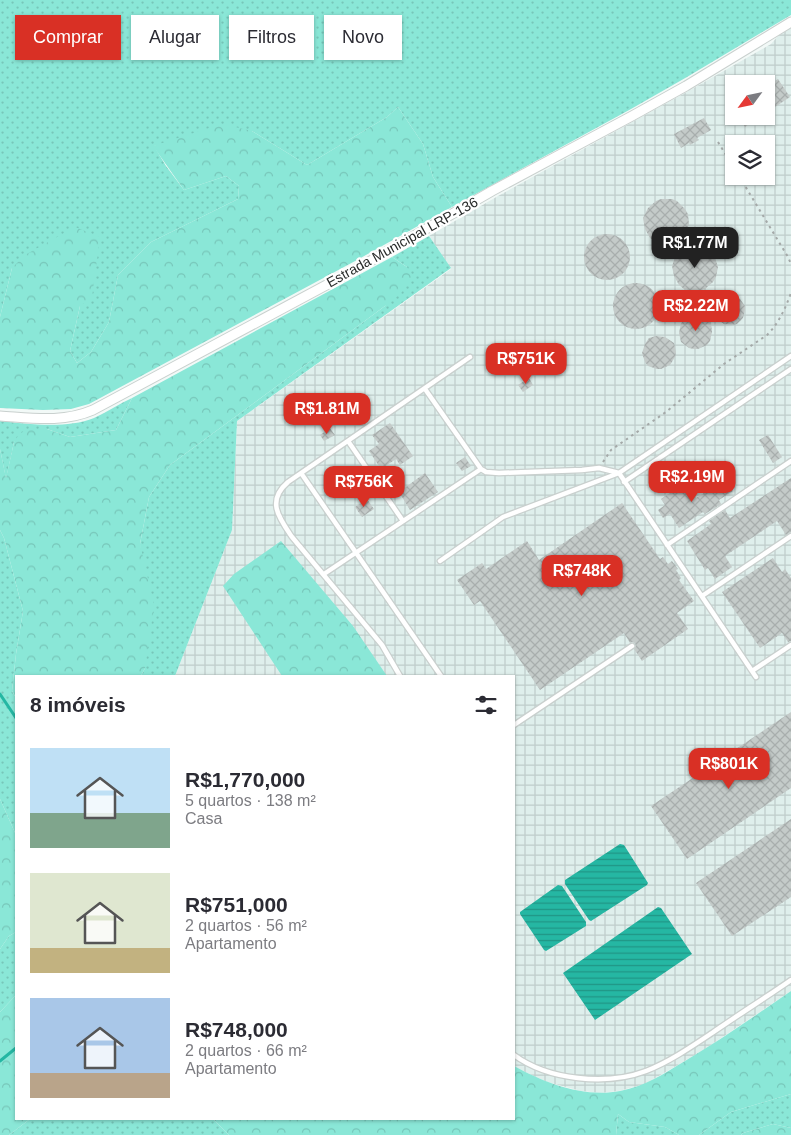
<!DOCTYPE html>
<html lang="pt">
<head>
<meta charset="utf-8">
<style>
	:root { --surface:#fff; --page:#f7f7f7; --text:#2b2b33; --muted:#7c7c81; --accent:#d93025 }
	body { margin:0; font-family:Helvetica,sans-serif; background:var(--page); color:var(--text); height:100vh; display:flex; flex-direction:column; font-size:19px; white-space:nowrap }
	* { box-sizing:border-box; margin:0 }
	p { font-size:16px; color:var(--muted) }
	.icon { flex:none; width:28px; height:28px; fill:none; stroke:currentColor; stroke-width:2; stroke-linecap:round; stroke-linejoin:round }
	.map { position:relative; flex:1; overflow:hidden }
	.panel { position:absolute; left:15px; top:675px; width:500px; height:445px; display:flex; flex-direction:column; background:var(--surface); border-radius:0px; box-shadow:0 1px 4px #0004 }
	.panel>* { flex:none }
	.top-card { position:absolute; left:15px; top:15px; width:500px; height:45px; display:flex; gap:10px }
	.needle { width:32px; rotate:237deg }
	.buttons { position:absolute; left:725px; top:75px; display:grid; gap:10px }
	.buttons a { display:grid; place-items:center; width:50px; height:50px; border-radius:0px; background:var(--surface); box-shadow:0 1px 4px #0004; font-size:25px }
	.price { position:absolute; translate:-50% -42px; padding:0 11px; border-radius:10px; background:var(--accent); color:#fff; font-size:16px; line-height:32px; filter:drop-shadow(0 1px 2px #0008) }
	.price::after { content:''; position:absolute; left:50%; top:30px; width:15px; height:11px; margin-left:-8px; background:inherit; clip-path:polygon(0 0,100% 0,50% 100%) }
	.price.on { background:#222; color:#fff }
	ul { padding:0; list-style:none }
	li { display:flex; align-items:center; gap:15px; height:125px; padding:0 15px }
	li span { display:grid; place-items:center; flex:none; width:140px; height:100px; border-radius:0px; color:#555 }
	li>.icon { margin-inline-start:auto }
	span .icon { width:60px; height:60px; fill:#fffc; stroke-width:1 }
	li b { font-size:21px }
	h2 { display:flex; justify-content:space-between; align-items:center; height:60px; padding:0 15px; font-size:21px }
	.pill { padding:0 18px; border-radius:0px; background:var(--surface); box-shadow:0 1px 4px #0004; font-size:18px; line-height:45px }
	.pill.on { background:var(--accent); color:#fff }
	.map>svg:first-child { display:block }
	.industrial { fill:url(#industrial-grid); fill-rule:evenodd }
	.grass { fill:url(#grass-dots) }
	.forest { fill:url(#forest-crowns) }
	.water { fill:url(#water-rules) }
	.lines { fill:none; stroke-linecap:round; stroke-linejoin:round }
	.stream { stroke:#25b7a3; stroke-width:3 }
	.building { fill:url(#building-cross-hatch) }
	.lane-casing { stroke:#c9d0ce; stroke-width:7 }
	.street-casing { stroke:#c9d0ce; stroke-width:11 }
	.path { stroke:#a4a9a8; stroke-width:2; stroke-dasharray:2.5 4; stroke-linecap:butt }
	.lane { stroke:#fff; stroke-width:4.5 }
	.street { stroke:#fff; stroke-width:9 }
	.labels { text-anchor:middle; stroke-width:4.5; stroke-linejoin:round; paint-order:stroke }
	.street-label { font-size:14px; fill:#282b2a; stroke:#fff }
</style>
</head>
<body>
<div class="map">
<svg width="791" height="1135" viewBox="0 0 791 1135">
	<defs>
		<pattern id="industrial-grid" width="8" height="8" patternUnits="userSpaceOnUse" patternTransform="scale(1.25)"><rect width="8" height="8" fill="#dfefec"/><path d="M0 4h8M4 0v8" fill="none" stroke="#bfcdcb"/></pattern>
		<pattern id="grass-dots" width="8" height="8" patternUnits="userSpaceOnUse" patternTransform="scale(1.25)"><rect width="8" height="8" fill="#8ae7d7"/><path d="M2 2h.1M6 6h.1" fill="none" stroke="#77c6b9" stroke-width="1.8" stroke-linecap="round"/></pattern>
		<pattern id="forest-crowns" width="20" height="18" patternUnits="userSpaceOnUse" patternTransform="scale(1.25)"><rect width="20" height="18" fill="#8ae7d7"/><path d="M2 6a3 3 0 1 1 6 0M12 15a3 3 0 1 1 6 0" fill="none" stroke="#77c6b9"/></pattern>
		<pattern id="water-rules" width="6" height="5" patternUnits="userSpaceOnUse" patternTransform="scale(1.25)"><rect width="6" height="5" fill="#25b7a3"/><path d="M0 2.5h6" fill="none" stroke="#209585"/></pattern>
		<pattern id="building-cross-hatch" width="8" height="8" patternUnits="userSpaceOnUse" patternTransform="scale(1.25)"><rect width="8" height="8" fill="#c4cbc9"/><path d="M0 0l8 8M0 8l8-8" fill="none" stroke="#a8aead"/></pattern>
	</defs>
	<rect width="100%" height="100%" fill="#f2f9f7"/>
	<path class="industrial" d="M791,28V991L702,1051L645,1084L619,1091L601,1093L581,1091L547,1082L527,1073L514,1066V676H175L232,530L237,421L451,269L429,236L498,196L685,93L771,44L778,36ZM734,84H766V116H734ZM734,144H766V176H734Z"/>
	<path class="grass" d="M0,0H791V15L687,77L631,109L452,207L433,177L423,144L398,107L387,117L307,165L252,131L154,146L166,166L184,190L226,176L239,186L238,199L151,242L118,275L109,322L91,352L77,363L70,351L80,306L12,268L0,317Z
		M429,236L451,268L237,421L232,530L175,676H141L145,668L140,544L149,497L170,465L385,306L407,267L392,257Z
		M132,398L116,430L70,437L47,429L14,442L6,479L0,449V421C28,424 67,429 94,418C107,412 119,404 132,398Z
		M0,530L4,538L23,611L16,654L12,691L16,698V835L0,799Z
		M16,932V995L0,1012V949L9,936Z
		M791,1094V1128L773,1124L743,1133L741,1135H699L731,1112Z
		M618,1114L629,1122L665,1127L679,1135H616Z
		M30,1119H213L229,1135H9Z"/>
	<path class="forest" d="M398,107L423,144L433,177L452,207L357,260L89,404L71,409L43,410L0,408V317L12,268L25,255L75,227L100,237L92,297L80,306L70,351L77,363L91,352L109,322L118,275L151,242L238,199L239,186L226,176L184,190L153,146L222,124L252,131L307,165L387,117Z
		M392,257L407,267L412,276L401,293L385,306L170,465L149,497L140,544L154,605L145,668L141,676H16V698L12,691L16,654L23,611L4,538L0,530V449L6,478L14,442L18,436L26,429H47L70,437L116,430L132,398Z
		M281,541L353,626L387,676H282L223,586L234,574Z
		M0,799L16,835V932L9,936L0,949Z
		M791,991V1094L731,1112L699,1135H679L665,1127L629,1122L618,1114L616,1135H229L213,1119H514V1066C545,1083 584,1098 620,1091C646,1086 663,1074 685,1061C722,1039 756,1015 791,991Z
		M16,995V1119H30L9,1135H0V1012Z
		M773,1124L791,1128V1135H741L743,1133Z"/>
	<path class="water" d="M620,844L624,845L648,883L647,885L591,921L589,920L565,884V880Z
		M558,885L562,886L586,922V926L546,951L544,950L520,914V912Z
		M658,907L661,908L692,954L595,1020L563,973Z"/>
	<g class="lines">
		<path class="stream" d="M0,694L16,718
			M0,1061L16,1048"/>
	</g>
	<path class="building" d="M778,79L790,97L766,113V86Z
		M738,116H761L745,127Z
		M704,118L711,130L697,138L699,140L690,145L689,143L681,148L674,134Z
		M661,199H672L677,201L685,209L688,214L689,224L687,230L677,243L665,244L655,241L650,238L645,229L643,218L648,208L656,201Z
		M584 257a23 23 0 1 1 46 0a23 23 0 1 1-46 0Z
		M695,246L701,247L710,252L716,261L718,267L716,277L713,282L705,289L694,292L684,289L679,285L674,276L672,266L676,255L684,247Z
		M613 306a23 23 0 1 1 46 0a23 23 0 1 1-46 0Z
		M728,295H732L740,299L745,306V310L743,318L737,324L733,325L724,324L717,319L715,311L717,302L724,297Z
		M698,315L711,322L712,332L710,341L707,345L698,349H694L689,348L681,342L679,333L681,323L689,317Z
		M656,336L665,337L674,343L676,352L675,357L670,365L661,369H657L648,366L645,362L642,353L645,344L649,338Z
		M529,378L533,385L523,392L518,385Z
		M390,423L413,456L400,465L396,459L381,469L369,451L379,444L372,435Z
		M330,428L335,435L324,441L320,435Z
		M768,435L782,457L773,463L759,440Z
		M465,457L471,466L462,471L456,463Z
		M425,473L438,492L410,510L399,492Z
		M791,478V532L786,535L777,521L725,556L732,567L715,579L708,568L705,570L687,541L711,524L709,521L725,510L730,518Z
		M726,480L733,491L719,500L721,504L705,514L703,512L679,528L670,514L663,518L658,510L665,505L661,499L686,482L696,498L715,486L716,487Z
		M367,499L374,509L362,517L355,507Z
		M622,503L660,559L663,557L668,564L672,561L678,569L676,570L681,578L679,580L694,601L677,613L688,629L642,661L634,649L636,646L635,643L632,642L630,643L624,633L540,690L480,601L474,605L457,580L482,563L486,569L527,541L539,560Z
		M773,558L782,572L785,569L791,578V641L788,642L782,633L760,648L722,592Z
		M791,712V788L687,859L651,806Z
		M791,819V897L732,936L696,883Z"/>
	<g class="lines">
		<g class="lane-casing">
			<path id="lane" d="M425,389L481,469L486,472L499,473L582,470L599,468L619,473L756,677
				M348,441L403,521
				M301,473L441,676
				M624,482L791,369
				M667,545L791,461
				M440,561L503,517L619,473L791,356
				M324,574L481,469
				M702,596L791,536
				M752,671L791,645
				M400,676L382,645L292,537C279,518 266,501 288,482L470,357
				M514,725L632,646
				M514,1055C548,1080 606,1086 646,1071C669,1062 691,1047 712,1033C738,1015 765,998 791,980"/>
		</g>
		<g class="street-casing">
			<path id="street" d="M0,416C32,418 63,423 93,410L360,267L492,191L632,116L686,86L791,22"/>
		</g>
		<path class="path" d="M718,142L734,168
			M739,176L788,257L791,264
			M603,462L611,450L666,412L724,364L767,335C779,323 785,309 791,293"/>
		<use href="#lane" class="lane"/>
		<use href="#street" class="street"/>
	</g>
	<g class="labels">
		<g class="street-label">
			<text transform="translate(402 242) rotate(-29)" y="5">Estrada Municipal LRP-136</text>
		</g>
	</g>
</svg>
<div class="buttons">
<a><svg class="needle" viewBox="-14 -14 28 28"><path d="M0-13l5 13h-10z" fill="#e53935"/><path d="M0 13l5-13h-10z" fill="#7c7c81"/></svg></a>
<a><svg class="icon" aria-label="layers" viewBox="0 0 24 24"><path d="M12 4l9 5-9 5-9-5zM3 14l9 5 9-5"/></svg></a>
</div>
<b class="price on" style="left:695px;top:269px">R$1.77M</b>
<b class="price" style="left:696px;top:332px">R$2.22M</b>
<b class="price" style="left:526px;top:385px">R$751K</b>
<b class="price" style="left:327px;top:435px">R$1.81M</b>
<b class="price" style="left:692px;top:503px">R$2.19M</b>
<b class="price" style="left:364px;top:508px">R$756K</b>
<b class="price" style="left:582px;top:597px">R$748K</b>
<b class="price" style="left:729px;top:790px">R$801K</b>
<div class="top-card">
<a class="pill on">Comprar</a>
<a class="pill">Alugar</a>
<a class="pill">Filtros</a>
<a class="pill">Novo</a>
</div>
<section class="panel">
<h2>8 imóveis<svg class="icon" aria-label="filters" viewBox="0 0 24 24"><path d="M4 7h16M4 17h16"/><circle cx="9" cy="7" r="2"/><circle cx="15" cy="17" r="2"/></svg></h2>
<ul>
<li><span style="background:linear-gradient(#bfe0f5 65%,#7fa58c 0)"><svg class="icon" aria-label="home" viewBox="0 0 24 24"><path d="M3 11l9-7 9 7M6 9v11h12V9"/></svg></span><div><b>R$1,770,000</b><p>5 quartos · 138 m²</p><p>Casa</p></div></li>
<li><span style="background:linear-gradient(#dfe7d0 75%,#c2b280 0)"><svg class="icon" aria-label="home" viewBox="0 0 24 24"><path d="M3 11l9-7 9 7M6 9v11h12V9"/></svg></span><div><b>R$751,000</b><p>2 quartos · 56 m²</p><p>Apartamento</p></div></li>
<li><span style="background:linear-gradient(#a9c7e8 75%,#b9a48a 0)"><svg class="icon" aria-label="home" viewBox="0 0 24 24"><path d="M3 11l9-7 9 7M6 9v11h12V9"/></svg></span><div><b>R$748,000</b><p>2 quartos · 66 m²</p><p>Apartamento</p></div></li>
</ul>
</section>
</div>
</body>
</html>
